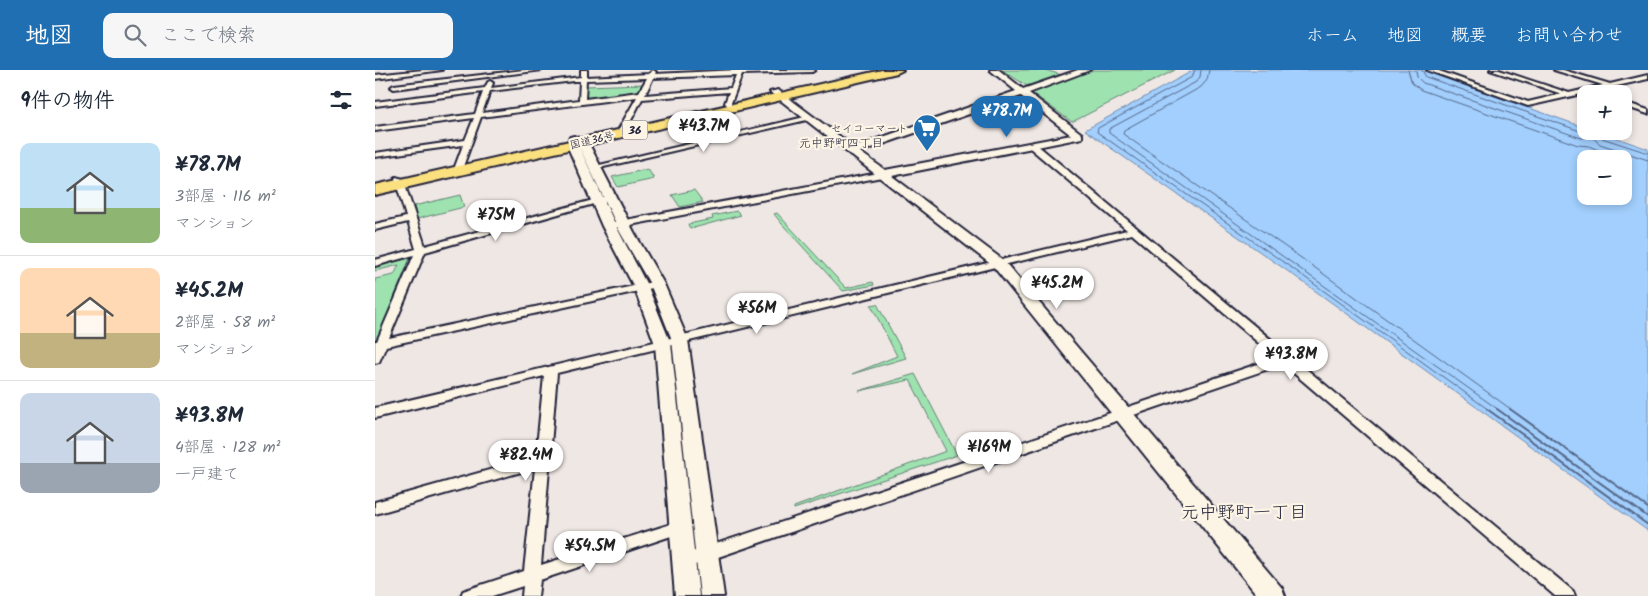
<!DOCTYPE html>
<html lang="ja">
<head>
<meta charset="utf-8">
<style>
	:root { --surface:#fff; --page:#f6f6f7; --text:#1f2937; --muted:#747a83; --line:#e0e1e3; --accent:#1f6fb2 }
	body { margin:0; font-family:Kalam,"Klee One",sans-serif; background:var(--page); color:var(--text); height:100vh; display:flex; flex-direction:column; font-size:19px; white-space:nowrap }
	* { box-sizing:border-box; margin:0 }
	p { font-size:16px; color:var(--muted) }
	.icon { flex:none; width:28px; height:28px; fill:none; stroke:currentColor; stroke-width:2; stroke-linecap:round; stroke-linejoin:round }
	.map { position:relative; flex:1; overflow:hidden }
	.side { display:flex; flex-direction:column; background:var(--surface); width:375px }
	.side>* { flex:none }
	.controls { position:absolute; left:1202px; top:15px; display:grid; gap:10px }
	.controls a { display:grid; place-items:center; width:55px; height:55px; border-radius:10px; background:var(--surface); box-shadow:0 2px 8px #0003; font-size:25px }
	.price { position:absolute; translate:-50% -42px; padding:0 11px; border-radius:18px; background:#fff; color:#222; font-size:16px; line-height:32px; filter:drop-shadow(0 1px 2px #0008) }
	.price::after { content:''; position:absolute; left:50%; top:30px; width:15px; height:11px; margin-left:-8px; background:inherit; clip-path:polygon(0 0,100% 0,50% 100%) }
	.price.selected { background:var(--accent); color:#fff }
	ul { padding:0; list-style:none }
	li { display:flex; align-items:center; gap:15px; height:125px; padding:0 20px }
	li+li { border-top:1px solid var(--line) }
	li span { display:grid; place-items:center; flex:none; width:140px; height:100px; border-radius:10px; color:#555 }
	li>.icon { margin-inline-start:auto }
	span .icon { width:60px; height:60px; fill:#fffc; stroke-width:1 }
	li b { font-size:21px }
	h2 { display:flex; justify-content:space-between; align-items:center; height:60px; padding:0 20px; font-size:21px }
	header { display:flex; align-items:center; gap:30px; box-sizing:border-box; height:70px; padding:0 25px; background:var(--accent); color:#fff }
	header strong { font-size:24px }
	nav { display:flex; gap:28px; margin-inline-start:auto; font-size:18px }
	.search { width:350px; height:45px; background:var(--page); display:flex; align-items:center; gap:12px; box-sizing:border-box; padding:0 18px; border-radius:10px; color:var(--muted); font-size:19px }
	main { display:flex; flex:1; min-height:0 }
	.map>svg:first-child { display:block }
	.green { fill:#9ee3af; stroke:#608275 }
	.water { fill:#a2cffd; stroke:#6f8aaf; fill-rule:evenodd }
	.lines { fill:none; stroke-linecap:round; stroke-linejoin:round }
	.shore-far1 { stroke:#556789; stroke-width:1 }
	.shore { stroke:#556789; stroke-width:2 }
	.street-casing { stroke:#22223b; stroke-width:4 }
	.secondary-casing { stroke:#22223b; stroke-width:4 }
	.highway-casing { stroke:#22223b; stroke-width:4 }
	.street { fill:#fcf5e5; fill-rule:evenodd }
	.secondary { fill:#fcf5e5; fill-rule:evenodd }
	.highway { fill:#fbe080; fill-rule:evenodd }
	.labels { text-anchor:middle; stroke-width:4.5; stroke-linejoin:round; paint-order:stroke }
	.far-poi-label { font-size:11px; fill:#22223b; stroke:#fcf5e5; text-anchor:end }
	.far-street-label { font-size:11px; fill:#22223b; stroke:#fcf5e5 }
	.shield { fill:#fcf5e5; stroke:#63616e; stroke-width:1 }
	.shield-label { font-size:12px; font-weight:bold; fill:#22223b }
	.far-neighbourhood-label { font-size:12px; fill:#22223b; stroke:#fcf5e5 }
	.near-neighbourhood-label { font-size:18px; fill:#22223b; stroke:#fcf5e5 }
</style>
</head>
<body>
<header>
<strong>地図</strong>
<div class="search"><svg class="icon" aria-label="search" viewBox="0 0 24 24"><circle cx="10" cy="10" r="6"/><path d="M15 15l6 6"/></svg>ここで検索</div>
<nav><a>ホーム</a><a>地図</a><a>概要</a><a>お問い合わせ</a></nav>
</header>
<main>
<section class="side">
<h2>9件の物件<svg class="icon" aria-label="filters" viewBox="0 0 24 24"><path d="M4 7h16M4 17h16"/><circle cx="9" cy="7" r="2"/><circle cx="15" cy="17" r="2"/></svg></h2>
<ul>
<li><span style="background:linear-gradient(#bfe0f5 65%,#8fb573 0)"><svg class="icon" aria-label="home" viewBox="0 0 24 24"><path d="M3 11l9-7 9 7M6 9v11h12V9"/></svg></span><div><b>¥78.7M</b><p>3部屋 · 116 m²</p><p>マンション</p></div></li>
<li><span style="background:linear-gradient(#ffd9b3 65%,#c2b280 0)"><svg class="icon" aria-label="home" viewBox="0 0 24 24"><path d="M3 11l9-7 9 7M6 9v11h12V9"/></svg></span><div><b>¥45.2M</b><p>2部屋 · 58 m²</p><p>マンション</p></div></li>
<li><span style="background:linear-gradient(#c9d6e8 70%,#9aa5b1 0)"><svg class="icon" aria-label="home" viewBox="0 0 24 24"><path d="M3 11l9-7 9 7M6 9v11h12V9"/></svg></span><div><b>¥93.8M</b><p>4部屋 · 128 m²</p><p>一戸建て</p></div></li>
</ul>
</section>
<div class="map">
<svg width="1273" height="526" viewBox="0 0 1273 526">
	<rect width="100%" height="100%" fill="#efe7e4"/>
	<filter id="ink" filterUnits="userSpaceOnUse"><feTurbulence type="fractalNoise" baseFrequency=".02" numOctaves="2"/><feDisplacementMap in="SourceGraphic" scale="10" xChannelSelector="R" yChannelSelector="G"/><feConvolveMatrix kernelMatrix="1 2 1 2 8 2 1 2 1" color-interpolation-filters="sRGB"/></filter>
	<g filter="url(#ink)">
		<path class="green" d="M627,0H670L687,5L652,16Z
			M716,0H800L697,52L657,23L658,21Z
			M268,14L261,23L211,30V16Z
			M273,99L279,109L243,117L237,107Z
			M319,120L328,132L305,137L297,125Z
			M85,125L89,137L42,149L39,136Z
			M362,141L366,145L315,159L313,154L338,149L337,146Z
			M402,143L471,218L498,212L499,215L468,221L407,154L399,144Z
			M35,188L3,268L0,269V209L19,205L24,195L0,201V196Z
			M502,234L531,288L477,304L522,286L496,235Z
			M540,304L582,385L419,439V437L571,381L535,310L484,321Z"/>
		<path class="water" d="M819,0H1046L1211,58V61H1222L1273,79V461L921,207L710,60ZM1211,89H1249V126H1211Z"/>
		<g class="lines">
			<path class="shore-far1" d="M820,0L817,7L723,58L722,62L924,203L1114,340
				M826,0L825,7L821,12L734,59V63L1124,340
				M834,0L832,10L826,17L749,60L748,64L932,192L1137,340
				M1033,0L1037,13L1046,20L1203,75L1214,76L1244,89
				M1041,0L1042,7L1048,13L1206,68L1217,67L1225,74L1273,90
				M1047,0L1051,7L1208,62L1213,61
				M1223,61L1227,68L1273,83"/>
			<path class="shore" d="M1112,339L1273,455
				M1122,339L1273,447
				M1135,339L1273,438"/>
			<g class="street-casing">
				<path id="street" d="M48,0H67L0,9V5Z
					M149,0H167L19,19L16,17L19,15Z
					M206,0H212V7L274,4L278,0L281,2L280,4L363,0H440L437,2L367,4L356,33L360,38L357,40L350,33L354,22L267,29L249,64L245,66L241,64L262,27L106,47L86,102L82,104L78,102L88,75L0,87V83L90,70L99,48L0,61V57L100,44L108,22L0,36V32L110,18L113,12L115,11L118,13L116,18L206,7ZM361,5L356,18L270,25L278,8ZM272,8L264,22L210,29L211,10ZM199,11H205L204,30L107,43L115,21Z
					M1052,0H1061L1153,32L1187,24L1115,0H1124L1194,23L1228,15L1179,0H1188L1235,14L1273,5V9L1153,36Z
					M1249,32L1273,40V44L1249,36Z
					M434,46L436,47V49L220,99L216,97Z
					M655,74H661L1198,521L1200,526H1180L908,294L308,499L302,497L300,492L302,487L308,485L901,288L757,164L182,303L166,495L309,450L314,452L317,456L314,460L165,510L163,526H147L148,516L117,526H86L88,521L149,501L160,398L0,444V432L161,387L169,306L0,348V338L752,160L655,78Z
					M509,102H512V106L234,159L229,156L234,153Z
					M21,107L28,109L50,176L229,127L232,126L236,129L50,182L14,268L282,211L287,214L282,217L11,276L4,292L0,293V271H2L39,185L0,196V190L41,179L33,152L0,160V154L31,147L20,109Z"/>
			</g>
			<g class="secondary-casing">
				<path id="secondary" d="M615,0H624L648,19L703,0H715L654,23L707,64V68L517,106L628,190L907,518L910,526H883L618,196L395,22L403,20L479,77L641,21ZM646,26L696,65L510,100L485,82Z
					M199,66L213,72L259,162L289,214L313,270L349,526H325L297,270L275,214L245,162L203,74L241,156L273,217L296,274L324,526H300L280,274L259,217L227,156L192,75L195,67Z"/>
			</g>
			<g class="highway-casing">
				<path id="highway" d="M507,0H528L522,3L0,125V115Z"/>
			</g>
			<use href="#street" class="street"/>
			<use href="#secondary" class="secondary"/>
			<use href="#highway" class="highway"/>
		</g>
	</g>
	<defs>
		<g id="supermarket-pin" transform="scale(1.4375)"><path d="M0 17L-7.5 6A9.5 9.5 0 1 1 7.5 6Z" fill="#1f6fb2" stroke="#fcf5e5"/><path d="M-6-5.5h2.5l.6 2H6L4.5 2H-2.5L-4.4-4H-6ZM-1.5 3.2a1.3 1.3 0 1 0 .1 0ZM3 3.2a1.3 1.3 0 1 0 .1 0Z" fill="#fff"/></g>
	</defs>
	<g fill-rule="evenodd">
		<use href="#supermarket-pin" x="552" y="58"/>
	</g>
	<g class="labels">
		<g class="far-poi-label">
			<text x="533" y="62">セイコーマート</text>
		</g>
		<g class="far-street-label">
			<text transform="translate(217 70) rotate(-13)" y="4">国道36号</text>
		</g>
		<rect class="shield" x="247.5" y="50.5" width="25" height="19" rx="4"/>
		<g class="shield-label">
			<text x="260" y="64">36</text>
		</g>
		<g class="far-neighbourhood-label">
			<text x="466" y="77">元中野町四丁目</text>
		</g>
		<g class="near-neighbourhood-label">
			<text x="869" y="448">元中野町一丁目</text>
		</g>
	</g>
</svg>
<div class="controls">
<a>+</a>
<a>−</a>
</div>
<b class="price selected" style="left:632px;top:68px">¥78.7M</b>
<b class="price" style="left:329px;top:83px">¥43.7M</b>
<b class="price" style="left:121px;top:172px">¥75M</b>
<b class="price" style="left:682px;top:240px">¥45.2M</b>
<b class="price" style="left:382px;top:265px">¥56M</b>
<b class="price" style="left:916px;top:311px">¥93.8M</b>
<b class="price" style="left:614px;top:404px">¥169M</b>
<b class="price" style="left:151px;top:412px">¥82.4M</b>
<b class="price" style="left:215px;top:503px">¥54.5M</b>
</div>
</main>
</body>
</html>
